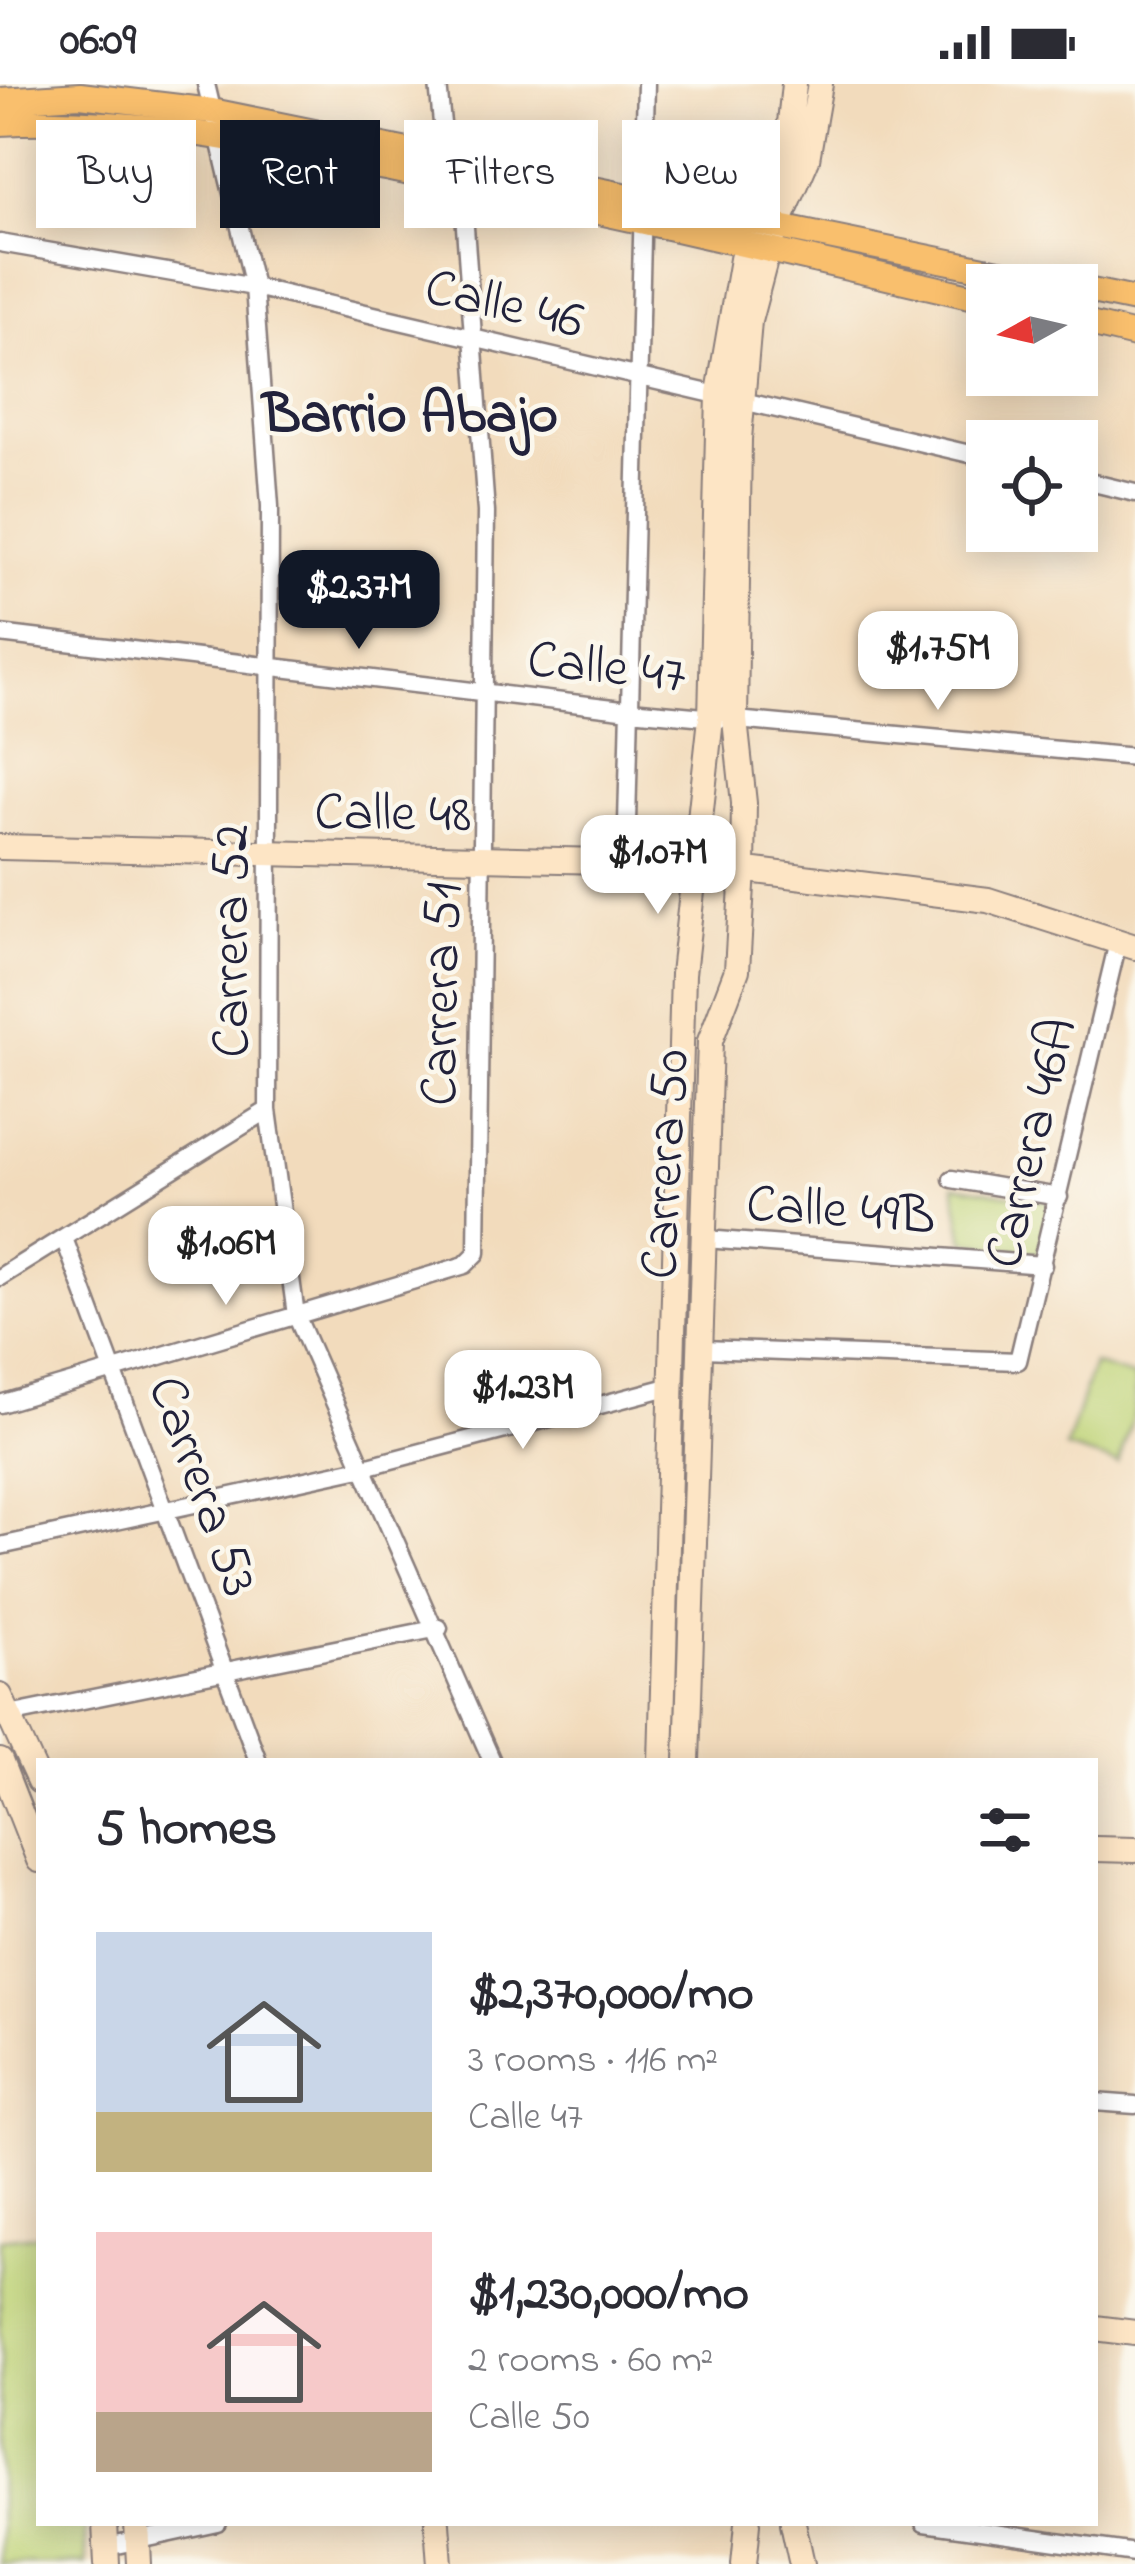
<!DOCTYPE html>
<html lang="en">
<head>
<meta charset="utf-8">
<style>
	:root { --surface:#fff; --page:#f7f7f7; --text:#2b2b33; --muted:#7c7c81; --accent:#111827 }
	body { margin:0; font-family:"Indie Flower",sans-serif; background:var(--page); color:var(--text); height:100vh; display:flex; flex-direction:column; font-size:45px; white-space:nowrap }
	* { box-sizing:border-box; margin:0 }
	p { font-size:39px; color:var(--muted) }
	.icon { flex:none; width:66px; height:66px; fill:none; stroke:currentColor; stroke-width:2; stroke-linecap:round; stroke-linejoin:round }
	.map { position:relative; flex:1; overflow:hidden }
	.side { position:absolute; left:36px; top:1674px; width:1062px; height:768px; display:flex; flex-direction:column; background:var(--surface); border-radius:0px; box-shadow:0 6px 30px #0003 }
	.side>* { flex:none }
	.hud { position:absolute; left:36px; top:36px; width:1065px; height:108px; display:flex; gap:24px }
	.needle { width:78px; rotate:262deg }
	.buttons { position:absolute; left:966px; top:180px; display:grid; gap:24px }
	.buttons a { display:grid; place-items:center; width:132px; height:132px; border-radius:0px; background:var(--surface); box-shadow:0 6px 30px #0003; font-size:60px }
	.price { position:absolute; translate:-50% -102px; padding:0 27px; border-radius:24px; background:#fff; color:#222; font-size:39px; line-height:78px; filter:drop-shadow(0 3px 6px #0008) }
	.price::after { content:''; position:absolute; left:50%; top:72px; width:36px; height:27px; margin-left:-18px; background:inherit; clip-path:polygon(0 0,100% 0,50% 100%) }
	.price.active { background:var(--accent); color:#fff }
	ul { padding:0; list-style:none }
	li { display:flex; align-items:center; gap:36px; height:300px; padding:0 60px }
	li span { display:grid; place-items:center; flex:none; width:336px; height:240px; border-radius:0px; color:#555 }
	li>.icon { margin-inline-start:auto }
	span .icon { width:144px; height:144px; fill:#fffc; stroke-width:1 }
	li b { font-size:51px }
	h2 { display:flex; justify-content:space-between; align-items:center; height:144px; padding:0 60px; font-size:51px }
	.pill { padding:0 42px; border-radius:0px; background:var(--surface); box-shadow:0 6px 30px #0003; font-size:42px; line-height:108px }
	.pill.active { background:var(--accent); color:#fff }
	.status { display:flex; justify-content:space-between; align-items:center; height:84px; padding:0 60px; background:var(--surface); direction:ltr }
	.status svg { height:33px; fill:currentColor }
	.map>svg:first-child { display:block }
	.green { fill:#bed376; stroke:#707a58; stroke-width:3 }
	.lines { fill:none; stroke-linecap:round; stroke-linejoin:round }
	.street-casing { stroke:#8a7e7c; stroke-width:21 }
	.secondary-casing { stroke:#8a7e7c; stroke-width:28 }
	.primary-casing { stroke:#8a7e7c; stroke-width:28 }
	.street { stroke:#fff; stroke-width:16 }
	.secondary { stroke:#fde5c5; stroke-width:24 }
	.primary { stroke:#f9bf6d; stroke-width:24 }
	.labels { text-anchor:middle; stroke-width:9; stroke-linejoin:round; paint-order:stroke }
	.street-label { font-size:54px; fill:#22223b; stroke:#fbf7ec }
	.neighbourhood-label { font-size:57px; font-weight:bold; fill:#22223b; stroke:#fbf7ec }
</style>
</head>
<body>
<div class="status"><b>06:09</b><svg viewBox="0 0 49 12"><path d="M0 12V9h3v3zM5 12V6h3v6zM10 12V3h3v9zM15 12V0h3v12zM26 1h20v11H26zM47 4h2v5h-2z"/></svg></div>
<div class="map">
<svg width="1135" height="2480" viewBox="0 0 1135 2480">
	<rect width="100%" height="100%" fill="#fbf7ec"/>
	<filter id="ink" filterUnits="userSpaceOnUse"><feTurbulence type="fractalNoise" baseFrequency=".00833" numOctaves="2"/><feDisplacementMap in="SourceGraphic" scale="24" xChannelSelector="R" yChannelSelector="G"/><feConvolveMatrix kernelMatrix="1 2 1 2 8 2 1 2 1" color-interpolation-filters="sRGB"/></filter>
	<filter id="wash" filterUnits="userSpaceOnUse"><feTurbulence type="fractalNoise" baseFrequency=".004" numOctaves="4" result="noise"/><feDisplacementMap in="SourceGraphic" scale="48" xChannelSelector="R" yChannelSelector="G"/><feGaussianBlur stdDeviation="2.7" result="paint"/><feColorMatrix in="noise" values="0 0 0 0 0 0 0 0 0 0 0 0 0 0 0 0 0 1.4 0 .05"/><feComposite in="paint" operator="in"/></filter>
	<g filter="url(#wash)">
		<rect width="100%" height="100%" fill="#f2dbbc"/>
		<path class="green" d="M954,1101L1054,1118L1039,1170L964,1157Z
			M1093,1280L1135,1293V1327L1118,1380L1066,1364Z
			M39,2151V2439H84L86,2480H0V2155Z"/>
	</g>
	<g filter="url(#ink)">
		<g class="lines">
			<g class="street-casing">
				<path id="street" d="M206,0L254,203L270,422L268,1026L296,1231L492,1677
					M0,159L254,203L987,374
					M1077,395L1135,409
					M0,550L630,626L1135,673
					M626,778L646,0
					M952,1095L1059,1113
					M705,1155L1043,1181
					M65,1157L258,1677
					M0,1193L268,1026
					M703,1265L1018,1277L1118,858
					M0,1320L465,1181L477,1169L486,428L463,116L444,59L438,0
					M0,1462L361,1384L672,1302
					M9,1631L439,1544
					M1095,2018L1135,2021
					M924,2439L1135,2469
					M107,2463L218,2439"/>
			</g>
			<g class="secondary-casing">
				<path id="secondary" d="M0,763L692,779L988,816L1135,863
					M0,1612L39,1697
					M0,1677L39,1776
					M661,1677L683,890L711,634L719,309L742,175L787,69L794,0
					M687,1677L710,957L737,886L743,785L744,719L735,636L739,355L749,237L768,165L807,75L820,0
					M1095,1765L1135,1766
					M1095,2244L1135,2249
					M105,2439L107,2480
					M137,2439L139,2480
					M437,2439L440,2480
					M793,2439L802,2480
					M744,2480L748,2439"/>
			</g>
			<g class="primary-casing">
				<path id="primary" d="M0,16L80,11L212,27L1063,201
					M0,39C142,31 277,63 416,90C607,128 797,172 987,216
					M1077,204L1135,216
					M1077,237L1135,251"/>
			</g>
			<use href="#street" class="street"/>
			<use href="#secondary" class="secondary"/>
			<use href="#primary" class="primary"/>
		</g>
	</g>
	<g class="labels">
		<g class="street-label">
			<text transform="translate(505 217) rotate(13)" y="19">Calle 46</text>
			<text transform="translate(607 580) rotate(6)" y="19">Calle 47</text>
			<text transform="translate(393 726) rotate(1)" y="19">Calle 48</text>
			<text transform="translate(228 857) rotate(-90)" y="19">Carrera 52</text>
			<text transform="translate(438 910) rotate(-89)" y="19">Carrera 51</text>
			<text transform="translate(1028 1058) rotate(-77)" y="19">Carrera 46A</text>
			<text transform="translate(662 1080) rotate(-87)" y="19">Carrera 50</text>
			<text transform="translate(841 1123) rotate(4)" y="19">Calle 49B</text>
			<text transform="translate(206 1401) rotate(70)" y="19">Carrera 53</text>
		</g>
		<g class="neighbourhood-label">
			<text x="410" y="347">Barrio Abajo</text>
		</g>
	</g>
</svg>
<div class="buttons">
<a><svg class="needle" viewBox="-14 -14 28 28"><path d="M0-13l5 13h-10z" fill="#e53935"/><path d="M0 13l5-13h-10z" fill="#7c7c81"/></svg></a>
<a><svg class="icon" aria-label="locate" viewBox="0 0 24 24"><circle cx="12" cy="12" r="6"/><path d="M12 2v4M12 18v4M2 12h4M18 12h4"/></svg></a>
</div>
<b class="price active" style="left:359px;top:568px">$2.37M</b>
<b class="price" style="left:938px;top:629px">$1.75M</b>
<b class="price" style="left:658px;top:833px">$1.07M</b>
<b class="price" style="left:226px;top:1224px">$1.06M</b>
<b class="price" style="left:523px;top:1368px">$1.23M</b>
<div class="hud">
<a class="pill">Buy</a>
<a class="pill active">Rent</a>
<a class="pill">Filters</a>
<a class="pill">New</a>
</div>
<section class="side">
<h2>5 homes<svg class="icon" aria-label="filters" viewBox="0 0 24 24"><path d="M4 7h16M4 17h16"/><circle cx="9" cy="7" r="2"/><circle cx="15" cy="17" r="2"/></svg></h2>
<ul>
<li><span style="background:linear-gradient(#c9d6e8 75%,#c2b280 0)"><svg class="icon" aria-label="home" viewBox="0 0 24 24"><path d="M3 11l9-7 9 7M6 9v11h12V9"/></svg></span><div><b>$2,370,000/mo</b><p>3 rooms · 116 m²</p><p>Calle 47</p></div></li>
<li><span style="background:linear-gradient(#f6c9c9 75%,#b9a48a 0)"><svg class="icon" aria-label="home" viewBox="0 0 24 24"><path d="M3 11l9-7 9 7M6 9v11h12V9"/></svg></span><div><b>$1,230,000/mo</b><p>2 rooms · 60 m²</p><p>Calle 50</p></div></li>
</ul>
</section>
</div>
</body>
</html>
